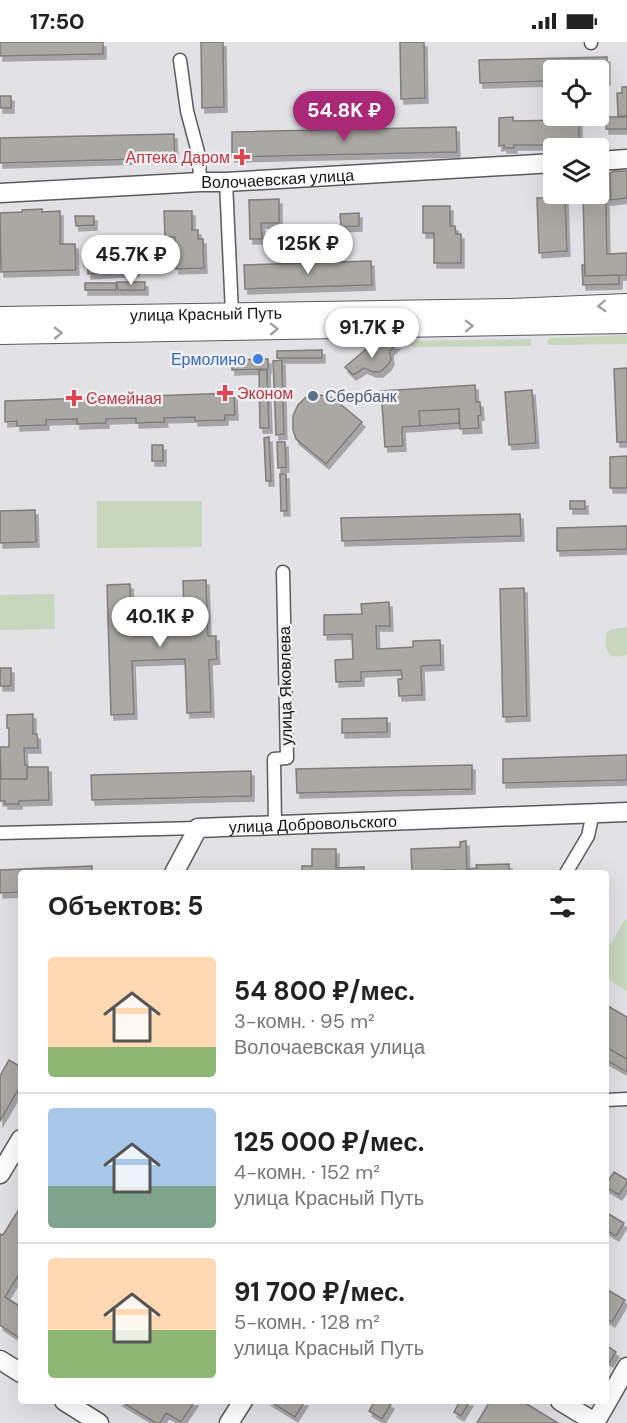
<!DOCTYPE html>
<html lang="ru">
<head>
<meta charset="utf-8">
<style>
	:root { --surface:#fff; --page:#f6f6f6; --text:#222; --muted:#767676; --line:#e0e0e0; --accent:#a92977 }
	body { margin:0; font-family:"DM Sans",sans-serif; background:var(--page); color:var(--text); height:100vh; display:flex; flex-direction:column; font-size:22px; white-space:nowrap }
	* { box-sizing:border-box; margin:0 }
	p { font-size:20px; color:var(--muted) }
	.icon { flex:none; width:33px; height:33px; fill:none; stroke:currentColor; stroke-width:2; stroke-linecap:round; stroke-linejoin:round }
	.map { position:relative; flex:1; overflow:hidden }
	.details { position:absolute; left:18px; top:828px; width:591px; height:534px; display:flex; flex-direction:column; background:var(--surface); border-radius:6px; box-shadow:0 6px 24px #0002 }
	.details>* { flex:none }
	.fabs { position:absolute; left:543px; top:18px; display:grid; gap:12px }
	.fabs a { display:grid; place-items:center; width:66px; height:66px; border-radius:6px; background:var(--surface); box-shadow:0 6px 24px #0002; font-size:30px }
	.price { position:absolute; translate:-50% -51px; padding:0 14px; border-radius:21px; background:#fff; color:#222; font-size:20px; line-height:39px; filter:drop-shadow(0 2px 3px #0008) }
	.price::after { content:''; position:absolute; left:50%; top:36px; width:18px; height:14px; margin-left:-9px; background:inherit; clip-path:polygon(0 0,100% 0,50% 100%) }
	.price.active { background:var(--accent); color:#fff }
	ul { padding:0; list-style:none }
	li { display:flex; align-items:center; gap:18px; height:150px; padding:0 30px }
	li+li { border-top:2px solid var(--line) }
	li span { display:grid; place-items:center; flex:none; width:168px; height:120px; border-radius:6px; color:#555 }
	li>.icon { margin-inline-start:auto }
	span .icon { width:72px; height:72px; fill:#fffc; stroke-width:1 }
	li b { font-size:26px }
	h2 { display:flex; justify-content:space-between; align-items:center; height:72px; padding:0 30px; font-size:26px }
	.status { display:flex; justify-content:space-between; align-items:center; height:42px; padding:0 30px; background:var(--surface); direction:ltr }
	.status svg { height:16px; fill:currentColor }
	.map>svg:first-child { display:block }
	.green { fill:#c7d7bd }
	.building { fill:#aba7a3; stroke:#807c79; stroke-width:1.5; filter:url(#shadow) }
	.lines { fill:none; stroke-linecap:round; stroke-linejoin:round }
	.street-casing { stroke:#5b5a5f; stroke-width:15 }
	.secondary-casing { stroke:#5b5a5f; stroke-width:21 }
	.primary-casing { stroke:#5b5a5f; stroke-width:22 }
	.street { stroke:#fff; stroke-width:12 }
	.secondary { stroke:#fff; stroke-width:18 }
	.primary { stroke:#fff; stroke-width:20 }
	.oneway { stroke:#a0a0a1 }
	.health-dot { fill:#e0444e; stroke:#eeeef3; stroke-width:2 }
	.shop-dot { fill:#3f7fe0; stroke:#eeeef3; stroke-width:2 }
	.service-dot { fill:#5c6f8a; stroke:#eeeef3; stroke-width:2 }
	.labels { text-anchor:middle; stroke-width:5; stroke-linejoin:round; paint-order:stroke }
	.health-label { font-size:16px; fill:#be3a42; stroke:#eeeef3; text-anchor:start }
	.street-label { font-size:16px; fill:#121213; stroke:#eeeef3 }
	.shop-label { font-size:16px; fill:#366cbe; stroke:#eeeef3; text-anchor:end }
	.service-label { font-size:16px; fill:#4e5e75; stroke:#eeeef3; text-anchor:start }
</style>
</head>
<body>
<div class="status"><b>17:50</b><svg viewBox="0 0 49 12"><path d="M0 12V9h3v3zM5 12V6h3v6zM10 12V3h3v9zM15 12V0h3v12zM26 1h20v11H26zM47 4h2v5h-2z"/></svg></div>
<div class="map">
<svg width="627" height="1381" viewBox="0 0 627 1381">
	<defs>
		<filter id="shadow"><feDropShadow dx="3" dy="5" stdDeviation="0" flood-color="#0004"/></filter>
	</defs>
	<rect width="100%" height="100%" fill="#e1e1e6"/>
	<path class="green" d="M627,293V302L548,303L547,300L550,296Z
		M528,297H531V304L413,305L408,299Z
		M97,459H202V505L97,506Z
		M54,552L55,587L0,588V553Z
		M627,585V613C622,614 616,615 612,614C604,610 605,597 607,590L613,587Z
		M625,877L627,878V949L606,936V911Z"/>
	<path class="building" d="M0,0H103V12L0,14Z
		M201,0H223L224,65L202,66Z
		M400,0H424L425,56L401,57Z
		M607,15V38H598V28H554V39L480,41L479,18Z
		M622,45H627V74H618L617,51H622Z
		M0,54H11V66H0Z
		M566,74H579V102H573V105H565V102L542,103H514V106H504V103L499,104V76L513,75V79L566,78Z
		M606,75H627V87H606Z
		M456,85L457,110L232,115V90Z
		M174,92L175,116L0,121V96Z
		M614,129H627V156L611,158L610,131Z
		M598,131H610L611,158H606L607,212L627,211V233L585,234L583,152H598Z
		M565,155L567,209L539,211L537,156Z
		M279,157V181H261L262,197H250L249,158Z
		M423,164H450V184H455L456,192H461V221H434V191H423Z
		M42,167V170L60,169V202H75L76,228L1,230L0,171L22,170V168Z
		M164,169H192V188H198V197H203L204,226L176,227L175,195H165Z
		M359,171V184L341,185L340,172Z
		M75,174H94V183L76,184Z
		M136,219V229L88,232V222Z
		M371,219L372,243L245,247L244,223Z
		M582,223H585V234L619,233V242L583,243Z
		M117,240H145V248H118Z
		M85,241H116V248H85Z
		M397,302L390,309L391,318L388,323L380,330H373L364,326L353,333L345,325L371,303Z
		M322,308V316H277V309Z
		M268,317V327L232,328V318Z
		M282,318L284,392L276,393L273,319Z
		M627,326V400H617L614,327Z
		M259,328H267L269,386H260Z
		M475,343L476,360H480L481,373L478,374L479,386L460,387L459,367L419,369L420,384L402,385L403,404L385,405L381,349Z
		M532,348L536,401L509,403L505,350Z
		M234,351L235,373H225V378L195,379V375L164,376L165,380L136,381V376L106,377V381L77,382V377L46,378V383L17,384V379L5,380V359Z
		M320,353L333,356L362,380L326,422L296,397L293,388V374L298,363L306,355Z
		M459,367V381L420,384L419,369Z
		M269,395L271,439H266L264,396Z
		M277,400H285L286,425L278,426Z
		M152,403H163V419H152Z
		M627,414V446H610V415Z
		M280,432H286L287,469H281Z
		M570,459H585V467H570Z
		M35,468L36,500L0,501V469Z
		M520,472L521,494L342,499L341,476Z
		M627,484V507L557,509V486Z
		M206,538L208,594H216V606L217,617L209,618L211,670L187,671L185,617L132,619L134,672L111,673L107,543L130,542L132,594L185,592L183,539Z
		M524,546L527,674L503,675L500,547Z
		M389,560L390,584H376L377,607L413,605V599L440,598L441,623L421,624L422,653L399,654L398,637H402L401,628L361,630V639L336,640L335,618L353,617L352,592L324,593V573L362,572L361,562Z
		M0,626H11V644H0Z
		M33,672V692H37L38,706H24L25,723H27V737H1L0,705H9V686H7V673Z
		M387,676V690L342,691V677Z
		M627,713V738L503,741V717Z
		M0,721L1,737H27V725H48L49,758L19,759V762H5V759H0Z
		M472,723V747L297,751L296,727Z
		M251,729V754L92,758L91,733Z
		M466,799L467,827L477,826L476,823L509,822V831H455V828H444V831H412L411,807L460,805V800Z
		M312,807H336V826L364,825V831H302V824H312Z
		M92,824V831H21V850L0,851V828Z
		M606,963L627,975V1017L606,1005Z
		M606,1005L627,1017V1030L606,1018Z
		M9,1018L21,1025V1043L0,1079V1034Z
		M614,1130L627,1138V1141L619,1153L606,1145V1142Z
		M21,1164V1229L5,1255L21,1265V1297L0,1283V1192L3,1193Z
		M607,1171L624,1181L616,1194L606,1188Z
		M606,1247L625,1258L612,1280L606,1276Z
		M606,1303L616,1310L610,1320L606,1318Z
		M120,1359H195L181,1380L166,1371L160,1381H156Z
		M269,1359H305L295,1375Z
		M375,1359H386L391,1362L382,1377L369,1369Z
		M456,1359H470L461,1374L454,1370L459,1361Z
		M490,1359H522L558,1381H477Z"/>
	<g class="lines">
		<g class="street-casing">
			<path id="street" d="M591,0V1
				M180,18L187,69L199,114L200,140
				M226,140L232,271
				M275,782L274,717L287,716L283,530
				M0,791L198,786
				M566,831L588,794L593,771
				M606,1058L627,1057"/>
		</g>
		<g class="secondary-casing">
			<g id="secondary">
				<path d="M598,119L627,117"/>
				<path id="s1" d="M0,151L200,140H226L554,121"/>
				<path id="s2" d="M174,831L198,786L627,770"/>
				<path d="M0,1132L21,1097"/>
				<path d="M0,1318L21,1331"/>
				<path d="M64,1359L99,1381"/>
				<path d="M560,1359L596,1381"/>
				<path d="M229,1381L243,1359"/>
				<path d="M595,1381L627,1325"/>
			</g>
		</g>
		<g class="primary-casing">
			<g id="primary">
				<path id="s3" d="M0,275L511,267L627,262"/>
				<path d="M0,292L627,281"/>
			</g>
		</g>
		<use href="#street" class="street"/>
		<use href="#secondary" class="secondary"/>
		<use href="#primary" class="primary"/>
	</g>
	<defs><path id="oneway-chevron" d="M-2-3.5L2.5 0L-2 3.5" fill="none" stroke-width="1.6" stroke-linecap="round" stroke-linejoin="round" transform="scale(1.5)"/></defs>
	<g class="oneway">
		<use href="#oneway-chevron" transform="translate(602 264) rotate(177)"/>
		<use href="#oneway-chevron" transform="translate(469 284) rotate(-1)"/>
		<use href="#oneway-chevron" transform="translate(274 287) rotate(-1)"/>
		<use href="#oneway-chevron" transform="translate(58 291) rotate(-1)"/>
	</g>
	<g class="health-dot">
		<path d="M239 106h6v6h6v6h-6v6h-6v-6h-6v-6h6z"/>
		<path d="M222 342h6v6h6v6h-6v6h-6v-6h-6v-6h6z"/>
		<path d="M71 347h6v6h6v6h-6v6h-6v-6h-6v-6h6z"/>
	</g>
	<circle class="shop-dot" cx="258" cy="317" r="6"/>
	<circle class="service-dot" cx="313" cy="354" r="6"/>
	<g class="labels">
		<g class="health-label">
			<text x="230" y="121" text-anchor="end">Аптека Даром</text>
			<text x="237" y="357">Эконом</text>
			<text x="86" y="362">Семейная</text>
		</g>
		<g class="street-label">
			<text dy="6" stroke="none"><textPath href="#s1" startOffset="278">Волочаевская улица</textPath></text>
			<text dy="6" stroke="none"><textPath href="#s3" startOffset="206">улица Красный Путь</textPath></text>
			<text transform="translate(285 644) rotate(-91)" y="6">улица Яковлева</text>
			<text dy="6" stroke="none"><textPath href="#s2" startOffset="166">улица Добровольского</textPath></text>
		</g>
		<g class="shop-label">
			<text x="246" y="323">Ермолино</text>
		</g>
		<g class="service-label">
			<text x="325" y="360">Сбербанк</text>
		</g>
	</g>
</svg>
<div class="fabs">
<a><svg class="icon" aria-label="locate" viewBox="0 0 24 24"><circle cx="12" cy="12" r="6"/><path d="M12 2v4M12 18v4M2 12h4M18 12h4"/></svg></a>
<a><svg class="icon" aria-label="layers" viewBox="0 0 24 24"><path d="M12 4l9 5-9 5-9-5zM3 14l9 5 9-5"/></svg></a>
</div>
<b class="price active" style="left:344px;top:100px">54.8K ₽</b>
<b class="price" style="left:308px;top:233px">125K ₽</b>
<b class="price" style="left:131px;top:244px">45.7K ₽</b>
<b class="price" style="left:372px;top:317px">91.7K ₽</b>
<b class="price" style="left:160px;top:606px">40.1K ₽</b>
<section class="details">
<h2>Объектов: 5<svg class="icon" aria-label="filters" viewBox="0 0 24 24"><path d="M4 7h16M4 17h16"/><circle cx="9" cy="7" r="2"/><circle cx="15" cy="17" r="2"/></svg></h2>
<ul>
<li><span style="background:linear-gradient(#ffd9b3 75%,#8fb573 0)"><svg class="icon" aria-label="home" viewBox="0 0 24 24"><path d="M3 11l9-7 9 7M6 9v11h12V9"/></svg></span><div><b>54 800 ₽/мес.</b><p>3-комн. · 95 m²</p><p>Волочаевская улица</p></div></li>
<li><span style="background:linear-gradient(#a9c7e8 65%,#7fa58c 0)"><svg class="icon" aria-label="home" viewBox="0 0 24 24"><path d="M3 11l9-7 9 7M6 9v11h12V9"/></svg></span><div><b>125 000 ₽/мес.</b><p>4-комн. · 152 m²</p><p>улица Красный Путь</p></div></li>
<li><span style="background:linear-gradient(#ffd9b3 60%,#8fb573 0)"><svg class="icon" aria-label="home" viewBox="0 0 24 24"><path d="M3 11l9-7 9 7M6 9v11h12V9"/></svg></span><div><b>91 700 ₽/мес.</b><p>5-комн. · 128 m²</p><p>улица Красный Путь</p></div></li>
</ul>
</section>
</div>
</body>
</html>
